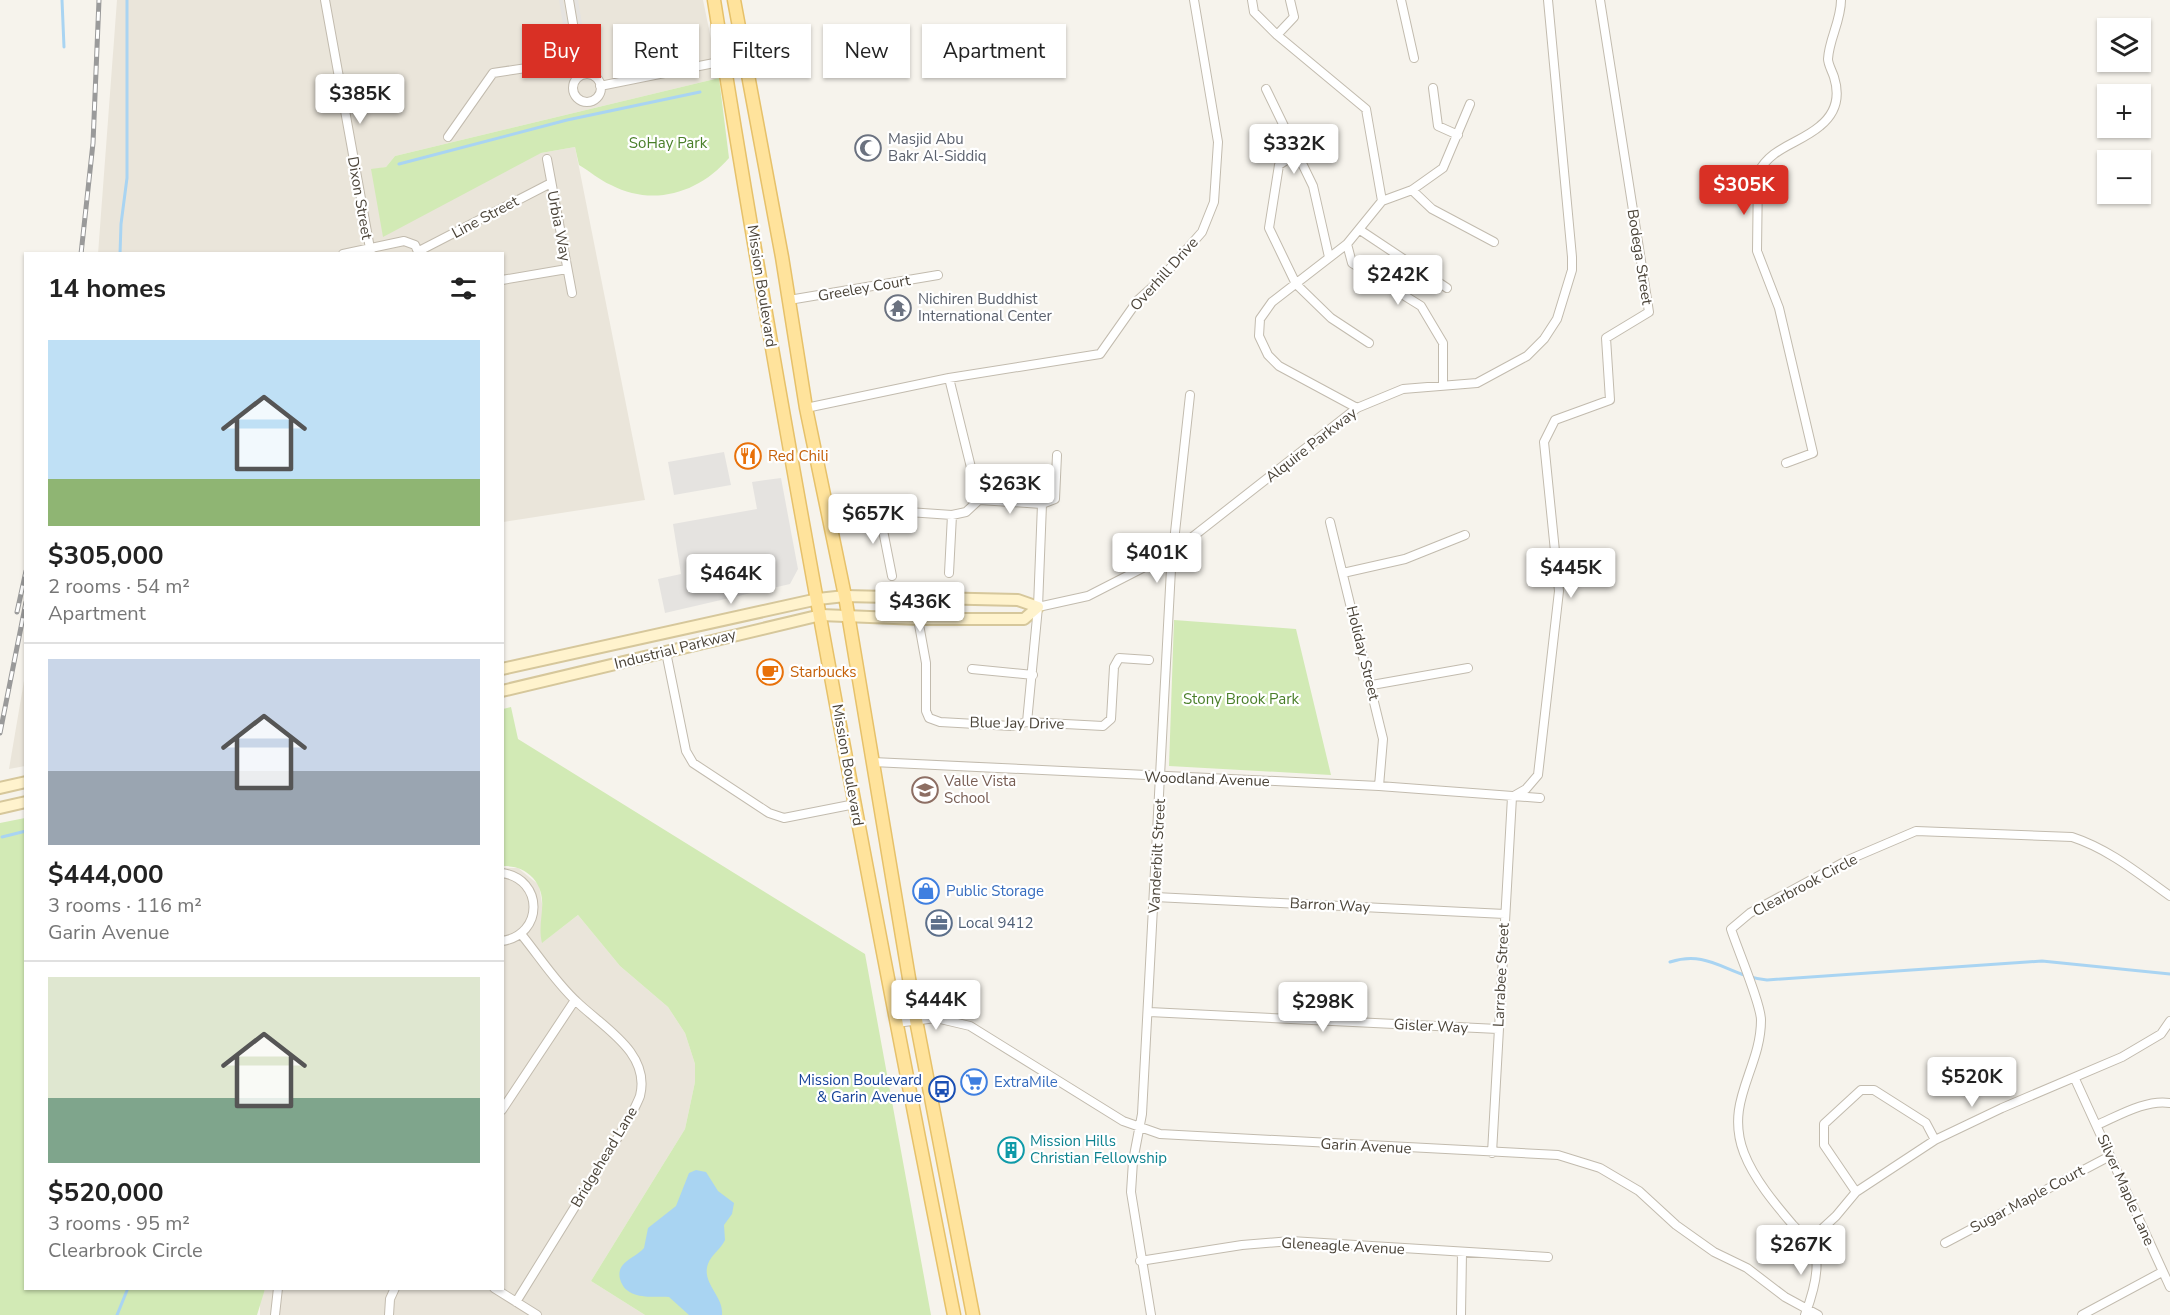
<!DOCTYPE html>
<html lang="en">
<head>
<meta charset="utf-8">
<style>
	:root { --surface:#fff; --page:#f6f6f6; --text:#222; --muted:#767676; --line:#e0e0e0; --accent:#d93025 }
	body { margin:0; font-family:"Nunito Sans",sans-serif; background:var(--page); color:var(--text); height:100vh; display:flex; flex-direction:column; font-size:22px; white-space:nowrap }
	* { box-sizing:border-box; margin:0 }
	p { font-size:20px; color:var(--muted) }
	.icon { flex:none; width:33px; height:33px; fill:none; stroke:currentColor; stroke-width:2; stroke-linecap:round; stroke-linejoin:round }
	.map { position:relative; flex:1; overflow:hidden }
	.sheet { position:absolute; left:24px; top:252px; width:480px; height:1038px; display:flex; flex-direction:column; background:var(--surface); border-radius:0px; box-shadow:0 2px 4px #0004 }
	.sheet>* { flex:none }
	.top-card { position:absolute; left:522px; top:24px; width:570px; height:54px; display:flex; gap:12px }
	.fabs { position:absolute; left:2097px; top:18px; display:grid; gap:12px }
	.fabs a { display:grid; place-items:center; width:54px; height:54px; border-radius:0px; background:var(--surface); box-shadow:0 2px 4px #0004; font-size:30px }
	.price { position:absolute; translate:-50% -51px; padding:0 14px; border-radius:6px; background:#fff; color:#222; font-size:20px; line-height:39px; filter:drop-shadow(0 2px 3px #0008) }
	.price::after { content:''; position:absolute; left:50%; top:36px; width:18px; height:14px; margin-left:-9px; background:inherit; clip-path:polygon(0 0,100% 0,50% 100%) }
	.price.active { background:var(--accent); color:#fff }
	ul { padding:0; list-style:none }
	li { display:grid; align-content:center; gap:12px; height:318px; padding:0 24px }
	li+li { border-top:2px solid var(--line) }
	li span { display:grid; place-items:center; height:186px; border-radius:0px; color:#555 }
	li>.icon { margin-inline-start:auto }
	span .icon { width:108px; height:108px; fill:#fffc; stroke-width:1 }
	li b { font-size:26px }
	h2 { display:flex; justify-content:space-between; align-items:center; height:72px; padding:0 24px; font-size:26px }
	.pill { padding:0 21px; border-radius:0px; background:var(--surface); box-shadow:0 2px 4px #0004; font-size:21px; line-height:54px }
	.pill.active { background:var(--accent); color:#fff }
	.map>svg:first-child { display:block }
	.residential { fill:#eae5da }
	.green { fill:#d2eab5 }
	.parking { fill:#e5e3e0 }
	.water { fill:#a9d4f2 }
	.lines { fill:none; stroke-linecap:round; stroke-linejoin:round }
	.stream { stroke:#a9d4f2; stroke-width:3 }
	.minor-casing { stroke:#c2bbae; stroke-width:10 }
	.secondary-casing { stroke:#d6c79b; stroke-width:14 }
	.primary-casing { stroke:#e6c16a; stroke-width:15 }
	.minor { stroke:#fff; stroke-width:8 }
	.secondary { stroke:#fff3cd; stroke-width:10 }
	.primary { stroke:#ffe39c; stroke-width:12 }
	.rail-casing { stroke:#9a9a9a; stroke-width:5 }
	.rail { stroke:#fff; stroke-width:3; stroke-dasharray:9; stroke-linecap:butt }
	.labels { text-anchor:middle; stroke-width:4.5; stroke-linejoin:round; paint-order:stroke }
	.worship-label { font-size:15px; fill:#5b616d; stroke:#fff; text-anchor:start }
	.park-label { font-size:15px; fill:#4a7f2a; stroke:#fff }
	.street-label { font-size:15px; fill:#4b4439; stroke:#fff }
	.food-label { font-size:15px; fill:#c56008; stroke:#fff; text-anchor:start }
	.education-label { font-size:15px; fill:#785e54; stroke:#fff; text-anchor:start }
	.shop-label { font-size:15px; fill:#366cbe; stroke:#fff; text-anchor:start }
	.service-label { font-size:15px; fill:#4e5e75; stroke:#fff; text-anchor:start }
	.transit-label { font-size:15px; fill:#164399; stroke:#fff; text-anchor:end }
	.culture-label { font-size:15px; fill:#0d838f; stroke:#fff; text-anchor:start }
</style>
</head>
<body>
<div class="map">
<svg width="2170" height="1315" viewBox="0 0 2170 1315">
	<rect width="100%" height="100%" fill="#f6f3ec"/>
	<path class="residential" d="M117,0H703L719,78L395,156L386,167L371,170L541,153L575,147L645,500L503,522L502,254H98Z
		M25,675V766L9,769Z
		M502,868H518L539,885L544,916L543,942L578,915L620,966L668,1007L685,1033L695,1064V1082L685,1129L591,1281L645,1315H260V1301L265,1289L502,1288Z"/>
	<path class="green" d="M719,78L729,158C699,193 653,207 611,185C599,180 590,171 579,165L575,147L541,153L383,237L371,169L386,167L395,156Z
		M1174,620L1296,629L1331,775L1169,766Z
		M511,707L518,739L865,954L931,1315H645L591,1281L685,1129L695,1082V1064L685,1033L668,1007L620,966L578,915L542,943C536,920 551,899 533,878C524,869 516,866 503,866V709Z
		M25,818L26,1288L265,1289L257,1315H0V823Z"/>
	<path class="parking" d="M559,0H563L569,36L565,37Z
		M574,0H578L587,53H584Z
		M724,452L731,485L674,495L668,462Z
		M781,478L798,569L790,584L665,613L658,579L681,574L673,524L757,509L752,482Z"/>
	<path class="water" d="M696,1170L706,1172L718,1191L734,1203L732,1214L724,1225L725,1240C721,1249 711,1255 708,1264C701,1283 724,1296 722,1315H689L669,1297C653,1296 626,1301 620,1279C619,1275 619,1270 622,1266C627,1259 638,1255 644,1248L648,1228L676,1206L689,1173Z"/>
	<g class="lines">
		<path class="stream" d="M62,0L64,47
			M399,164L567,120L700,92
			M120,254L121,224L127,178V0
			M2,837L26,831
			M1670,962C1710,949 1727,976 1767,980L2042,961L2170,974
			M117,1315L128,1288"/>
		<g class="minor-casing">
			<path id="minor" d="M325,0L371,254
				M569,0L579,60L584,74
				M1252,0L1254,12L1277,35
				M1290,0L1294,17L1277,35L1366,109L1382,201
				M1401,0L1414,58
				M573 88a14 14 0 1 1 28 0a14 14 0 1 1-28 0Z
				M600,86L724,61
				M1433,88L1438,126L1458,135
				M1266,89L1313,186L1329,257
				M448,137L493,73L579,60
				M1297,153L1279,165L1269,228L1296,284L1331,318L1369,343
				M547,159L572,293
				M1412,190L1432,209L1494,242
				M1360,230L1447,288
				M1347,244L1352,263L1421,306L1443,343V385
				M419,251L551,183
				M343,254L404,241L415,245L419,254
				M502,280L567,269
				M789,300L938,275
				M949,378L979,500
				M806,408L949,378L1100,354L1138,300L1158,282L1202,232L1214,202L1218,142L1194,0
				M1357,408L1279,366L1268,355L1259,336L1260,319L1272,302L1347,244L1382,201L1412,190L1443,168L1470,104
				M1786,463L1813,453L1779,308L1757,251L1758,173C1771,147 1799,144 1820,126C1836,113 1840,96 1834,77C1832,71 1828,64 1828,59C1829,39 1841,21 1841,0
				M979,500L1042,504
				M1330,522L1383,739L1379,786
				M949,573L952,515
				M1343,573L1405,559L1465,535
				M892,576L879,510L952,515L966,512L979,500
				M1038,607L1088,596L1172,553L1357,408L1403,389L1477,383L1527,356L1544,339L1557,319L1572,270V257L1548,0
				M918,619L926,663V711L929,718L940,722L1012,726L1027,722L1103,726L1111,719L1114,667L1119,658L1149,660
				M666,652L686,751L693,763L769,813L784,818L855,804
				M972,669L1033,675
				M1372,685L1468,668
				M1027,722L1038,607L1042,504L1055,499L1057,455
				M873,762L1379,786L1540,798
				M502,873C544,879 544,935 502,941
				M1155,897L1505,914
				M1149,1012L1498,1029
				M896,1023L936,1018L970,1026L1123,1121L1160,1134L1558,1155L1600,1168L1639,1191L1676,1225L1714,1252L1747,1268L1785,1297L1818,1315
				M2075,1079L2170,1287
				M502,1110L575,1000
				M2097,1125C2118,1116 2146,1099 2170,1103
				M1492,1153L1512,797L1526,789L1538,775L1559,591L1544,442L1555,420L1610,400L1606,338L1649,312L1600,0
				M1856,1192L1824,1145V1124L1861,1090H1874L1926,1123L1935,1140
				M1810,1240L1836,1216L1856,1192L1935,1140L2002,1108L2122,1057L2161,1034L2170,1021
				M1945,1243L2110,1156
				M1140,1261L1242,1245L1291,1241L1548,1257
				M494,1288L537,1315
				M516,1302L628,1121C632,1113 637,1104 640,1096C651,1053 603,1027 577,1002C556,983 539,956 521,934
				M275,1315L278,1288
				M389,1315L390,1299L395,1288
				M1151,1315L1131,1192L1133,1161L1142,1114L1171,569L1190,395
				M1461,1315L1462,1253
				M1805,1315C1811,1299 1820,1270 1815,1253C1811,1239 1802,1235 1793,1225C1775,1204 1754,1179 1744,1153C1724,1101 1761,1069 1761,1020C1761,1004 1737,948 1731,929L1750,913L1848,860L1916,831L2072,837C2109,849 2139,874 2170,896
				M2082,1315L2162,1272"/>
		</g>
		<g class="secondary-casing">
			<path id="secondary" d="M502,669L818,599L845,596L1018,600L1038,607
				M502,691L821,615L918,619H1024L1038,607
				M0,788L26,782
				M0,808L26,802"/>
		</g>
		<g class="primary-casing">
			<path id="primary" d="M714,0C784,440 867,878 954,1315
				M734,0L782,257L806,408L845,596L916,1020L973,1315"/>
		</g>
		<use href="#minor" class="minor"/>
		<use href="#secondary" class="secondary"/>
		<use href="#primary" class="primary"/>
		<g class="rail-casing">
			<path id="rail" d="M81,254L93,143L99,0
				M17,612L26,571
				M0,733L26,602"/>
		</g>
		<use href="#rail" class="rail"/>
	</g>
	<defs>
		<g id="mosque-ring" transform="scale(1.35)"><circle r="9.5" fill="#fff" stroke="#6b7280" stroke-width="1.5"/><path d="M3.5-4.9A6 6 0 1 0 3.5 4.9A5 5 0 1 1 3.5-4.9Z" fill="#6b7280"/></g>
		<g id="temple-ring" transform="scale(1.35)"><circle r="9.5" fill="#fff" stroke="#6b7280" stroke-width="1.5"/><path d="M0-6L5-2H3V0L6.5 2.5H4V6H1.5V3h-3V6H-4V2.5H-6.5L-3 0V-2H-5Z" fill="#6b7280"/></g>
		<g id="restaurant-ring" transform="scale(1.35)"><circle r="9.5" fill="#fff" stroke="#e8710a" stroke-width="1.5"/><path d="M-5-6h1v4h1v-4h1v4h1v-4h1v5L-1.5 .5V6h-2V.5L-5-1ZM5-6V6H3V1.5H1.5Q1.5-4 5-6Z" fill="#e8710a"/></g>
		<g id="cafe-ring" transform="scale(1.35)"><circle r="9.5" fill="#fff" stroke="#e8710a" stroke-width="1.5"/><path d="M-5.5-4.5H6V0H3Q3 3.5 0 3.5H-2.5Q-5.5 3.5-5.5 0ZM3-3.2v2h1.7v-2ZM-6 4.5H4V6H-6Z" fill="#e8710a"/></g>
		<g id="school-ring" transform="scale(1.35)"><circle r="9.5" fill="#fff" stroke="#8d6e63" stroke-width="1.5"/><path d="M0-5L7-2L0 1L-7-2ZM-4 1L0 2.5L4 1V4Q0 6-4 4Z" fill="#8d6e63"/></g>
		<g id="shop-ring" transform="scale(1.35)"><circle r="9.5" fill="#fff" stroke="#3f7fe0" stroke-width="1.5"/><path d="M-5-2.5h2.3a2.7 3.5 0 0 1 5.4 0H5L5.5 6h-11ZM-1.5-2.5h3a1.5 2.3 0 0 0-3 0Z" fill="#3f7fe0"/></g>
		<g id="office-ring" transform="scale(1.35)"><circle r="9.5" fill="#fff" stroke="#5c6f8a" stroke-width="1.5"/><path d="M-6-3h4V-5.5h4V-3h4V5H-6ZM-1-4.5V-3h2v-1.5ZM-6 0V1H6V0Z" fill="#5c6f8a"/></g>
		<g id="supermarket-ring" transform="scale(1.35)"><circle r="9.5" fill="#fff" stroke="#3f7fe0" stroke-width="1.5"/><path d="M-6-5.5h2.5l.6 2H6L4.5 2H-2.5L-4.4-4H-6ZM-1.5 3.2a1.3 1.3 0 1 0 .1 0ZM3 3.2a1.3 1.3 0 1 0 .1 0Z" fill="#3f7fe0"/></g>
		<g id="bus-ring" transform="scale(1.35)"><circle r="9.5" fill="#fff" stroke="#1a4fb4" stroke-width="1.5"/><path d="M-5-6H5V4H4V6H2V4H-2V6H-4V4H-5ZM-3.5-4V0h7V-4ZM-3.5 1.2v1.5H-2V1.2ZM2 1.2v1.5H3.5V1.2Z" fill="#1a4fb4"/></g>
		<g id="building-ring" transform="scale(1.35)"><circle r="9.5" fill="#fff" stroke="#0f9aa8" stroke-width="1.5"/><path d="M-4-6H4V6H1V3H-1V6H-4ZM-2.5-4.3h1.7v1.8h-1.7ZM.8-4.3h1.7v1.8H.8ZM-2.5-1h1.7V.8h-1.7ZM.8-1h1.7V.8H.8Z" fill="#0f9aa8"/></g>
	</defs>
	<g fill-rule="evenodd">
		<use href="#mosque-ring" x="868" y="148"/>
		<use href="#temple-ring" x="898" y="308"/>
		<use href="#restaurant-ring" x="748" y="456"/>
		<use href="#cafe-ring" x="770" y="672"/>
		<use href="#school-ring" x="925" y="790"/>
		<use href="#shop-ring" x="926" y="891"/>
		<use href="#office-ring" x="939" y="923"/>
		<use href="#supermarket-ring" x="974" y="1082"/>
		<use href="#bus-ring" x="942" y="1089"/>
		<use href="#building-ring" x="1011" y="1150"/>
	</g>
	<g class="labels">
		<g class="worship-label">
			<text x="888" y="144">Masjid Abu<tspan x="888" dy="17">Bakr Al-Siddiq</tspan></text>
			<text x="918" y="304">Nichiren Buddhist<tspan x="918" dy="17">International Center</tspan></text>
		</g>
		<g class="park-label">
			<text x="668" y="148">SoHay Park</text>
			<text x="1241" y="704">Stony Brook Park</text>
		</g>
		<g class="street-label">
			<text transform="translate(360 198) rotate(80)" y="5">Dixon Street</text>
			<text transform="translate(485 217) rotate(-28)" y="5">Line Street</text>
			<text transform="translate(559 226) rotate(79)" y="5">Urbia Way</text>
			<text transform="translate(1640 257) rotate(81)" y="5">Bodega Street</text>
			<text transform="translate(1164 274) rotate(-48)" y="5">Overhill Drive</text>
			<text transform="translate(762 286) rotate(81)" y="5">Mission Boulevard</text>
			<text transform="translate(864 288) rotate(-10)" y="5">Greeley Court</text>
			<text transform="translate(1311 445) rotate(-38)" y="5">Alquire Parkway</text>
			<text transform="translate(675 649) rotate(-14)" y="5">Industrial Parkway</text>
			<text transform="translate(1363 653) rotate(76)" y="5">Holiday Street</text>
			<text transform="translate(1017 723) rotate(1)" y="5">Blue Jay Drive</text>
			<text transform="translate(848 765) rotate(80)" y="5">Mission Boulevard</text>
			<text transform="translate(1207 779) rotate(2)" y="5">Woodland Avenue</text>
			<text transform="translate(1157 856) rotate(-87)" y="5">Vanderbilt Street</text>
			<text transform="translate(1805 885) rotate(-28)" y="5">Clearbrook Circle</text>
			<text transform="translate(1330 905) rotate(3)" y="5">Barron Way</text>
			<text transform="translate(1501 975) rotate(-87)" y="5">Larrabee Street</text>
			<text transform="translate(1431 1026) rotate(3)" y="5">Gisler Way</text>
			<text transform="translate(1366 1146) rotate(3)" y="5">Garin Avenue</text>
			<text transform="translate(604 1157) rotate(-59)" y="5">Bridgehead Lane</text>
			<text transform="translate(2126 1190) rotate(66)" y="5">Silver Maple Lane</text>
			<text transform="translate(2027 1199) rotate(-28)" y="5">Sugar Maple Court</text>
			<text transform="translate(1343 1246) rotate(3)" y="5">Gleneagle Avenue</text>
		</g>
		<g class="food-label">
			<text x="768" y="461">Red Chili</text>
			<text x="790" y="677">Starbucks</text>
		</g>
		<g class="education-label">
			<text x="944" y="786">Valle Vista<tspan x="944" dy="17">School</tspan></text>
		</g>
		<g class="shop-label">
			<text x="946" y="896">Public Storage</text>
			<text x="994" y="1087">ExtraMile</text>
		</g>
		<g class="service-label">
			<text x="958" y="928">Local 9412</text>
		</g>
		<g class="transit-label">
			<text x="922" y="1085">Mission Boulevard<tspan x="922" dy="17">&amp; Garin Avenue</tspan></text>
		</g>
		<g class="culture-label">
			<text x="1030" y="1146">Mission Hills<tspan x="1030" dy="17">Christian Fellowship</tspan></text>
		</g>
	</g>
</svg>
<div class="fabs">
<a><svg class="icon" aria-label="layers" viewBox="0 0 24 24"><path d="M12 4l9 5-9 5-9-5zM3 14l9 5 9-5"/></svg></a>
<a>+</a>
<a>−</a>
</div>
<b class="price" style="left:360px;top:125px">$385K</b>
<b class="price" style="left:1294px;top:175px">$332K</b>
<b class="price active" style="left:1744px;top:216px">$305K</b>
<b class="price" style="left:1398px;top:306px">$242K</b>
<b class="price" style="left:1010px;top:515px">$263K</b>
<b class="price" style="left:873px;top:545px">$657K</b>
<b class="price" style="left:1157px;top:584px">$401K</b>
<b class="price" style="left:1571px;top:599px">$445K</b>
<b class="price" style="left:731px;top:605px">$464K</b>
<b class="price" style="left:920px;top:633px">$436K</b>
<b class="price" style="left:936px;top:1031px">$444K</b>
<b class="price" style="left:1323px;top:1033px">$298K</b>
<b class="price" style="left:1972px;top:1108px">$520K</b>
<b class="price" style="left:1801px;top:1276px">$267K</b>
<div class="top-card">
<a class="pill active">Buy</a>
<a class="pill">Rent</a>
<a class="pill">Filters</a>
<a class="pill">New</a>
<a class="pill">Apartment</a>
</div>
<section class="sheet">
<h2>14 homes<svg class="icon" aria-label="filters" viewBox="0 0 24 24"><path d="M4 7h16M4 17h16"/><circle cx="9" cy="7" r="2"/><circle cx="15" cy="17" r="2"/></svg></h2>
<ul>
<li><span style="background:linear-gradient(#bfe0f5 75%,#8fb573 0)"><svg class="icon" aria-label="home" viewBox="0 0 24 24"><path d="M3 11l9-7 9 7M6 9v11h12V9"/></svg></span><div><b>$305,000</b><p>2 rooms · 54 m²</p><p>Apartment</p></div></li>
<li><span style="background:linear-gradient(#c9d6e8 60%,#9aa5b1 0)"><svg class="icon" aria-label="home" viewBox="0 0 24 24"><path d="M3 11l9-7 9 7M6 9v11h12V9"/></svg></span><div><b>$444,000</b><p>3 rooms · 116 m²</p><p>Garin Avenue</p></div></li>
<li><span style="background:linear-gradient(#dfe7d0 65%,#7fa58c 0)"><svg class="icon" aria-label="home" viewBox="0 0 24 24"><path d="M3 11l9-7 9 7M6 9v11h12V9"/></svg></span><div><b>$520,000</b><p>3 rooms · 95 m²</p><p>Clearbrook Circle</p></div></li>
</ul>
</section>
</div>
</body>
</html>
